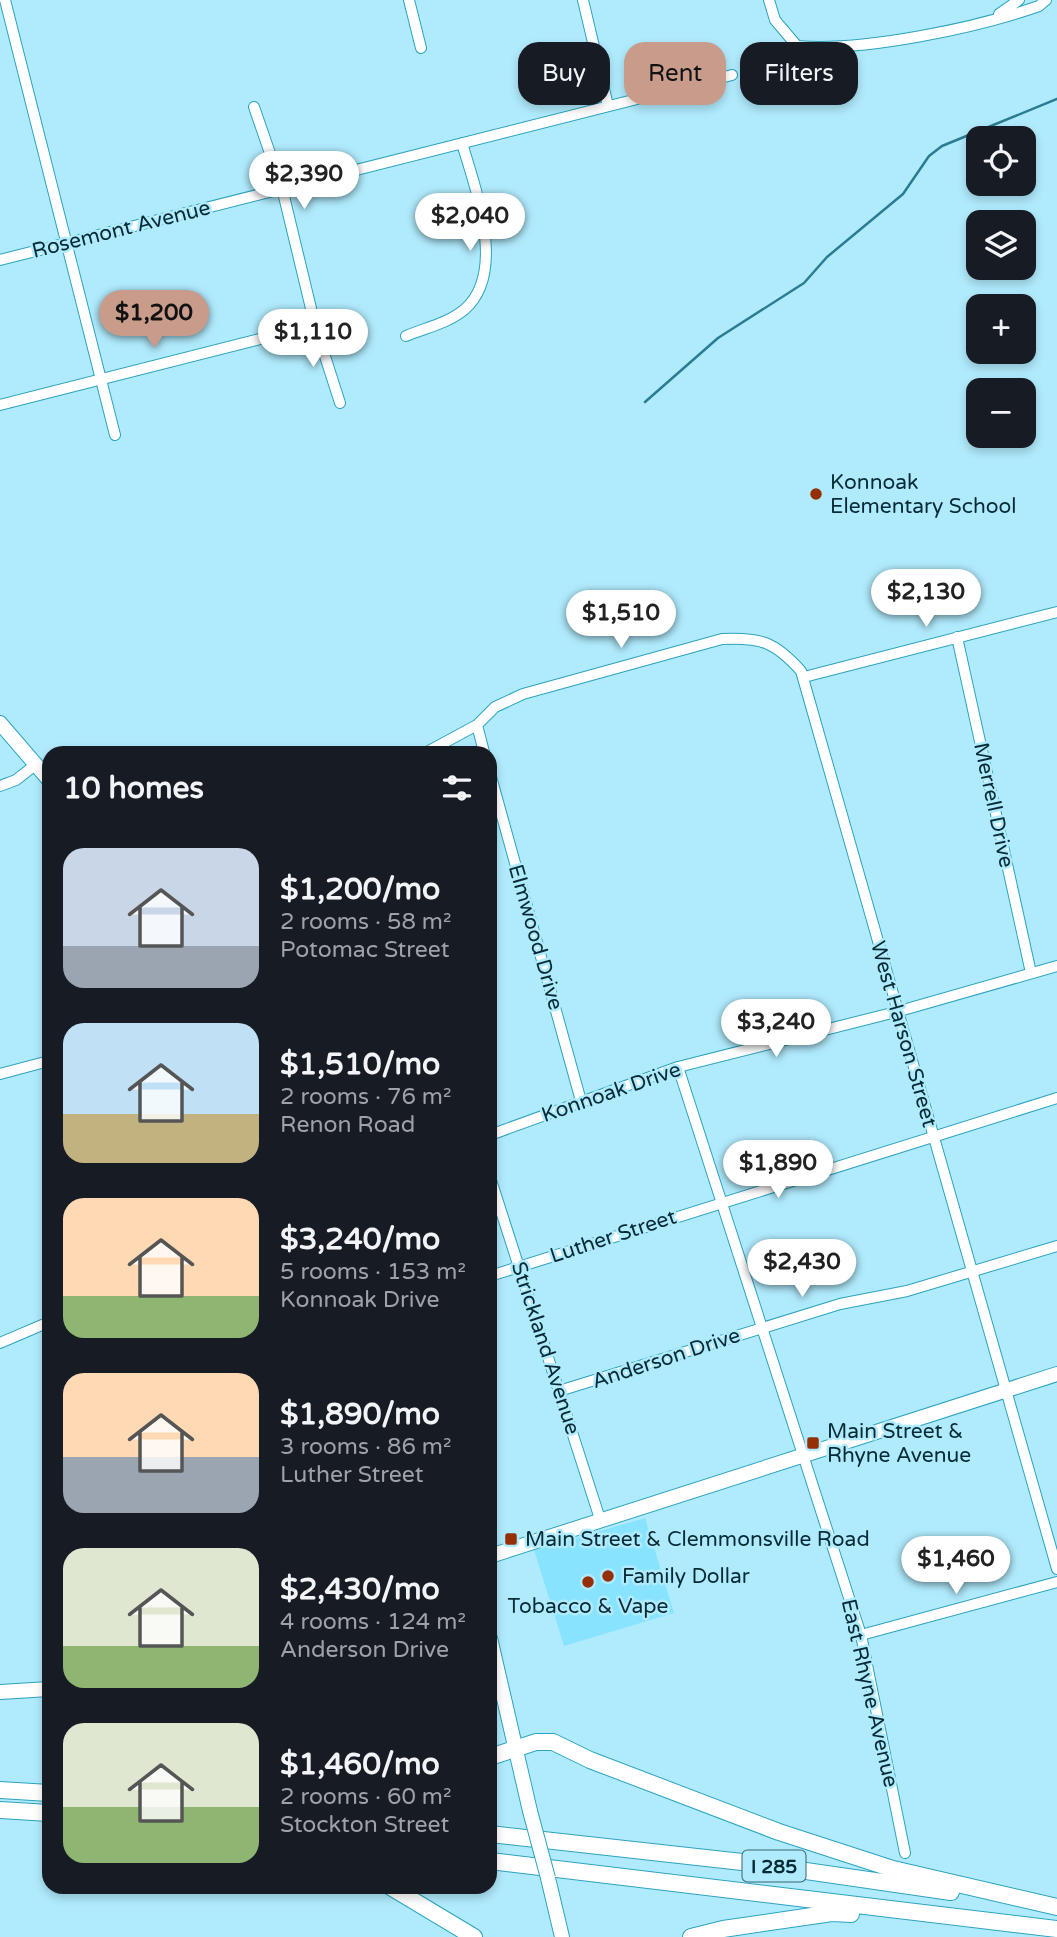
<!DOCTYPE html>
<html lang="en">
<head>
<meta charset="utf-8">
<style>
	:root { --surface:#171b24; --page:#20242c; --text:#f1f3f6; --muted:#9ea1a6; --accent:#c89b8a }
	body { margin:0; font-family:"Varela Round",sans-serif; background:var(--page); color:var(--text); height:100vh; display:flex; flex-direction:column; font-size:26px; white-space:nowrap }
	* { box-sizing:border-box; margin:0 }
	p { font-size:23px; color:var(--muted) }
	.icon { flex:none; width:38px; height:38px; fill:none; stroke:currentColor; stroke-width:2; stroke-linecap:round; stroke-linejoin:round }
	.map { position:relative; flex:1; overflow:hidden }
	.drawer { position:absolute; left:42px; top:746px; width:455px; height:1148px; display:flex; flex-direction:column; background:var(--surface); border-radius:21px; box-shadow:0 4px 10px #0003 }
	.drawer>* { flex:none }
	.banner { position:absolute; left:518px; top:42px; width:434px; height:63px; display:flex; gap:14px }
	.controls { position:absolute; left:966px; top:126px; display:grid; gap:14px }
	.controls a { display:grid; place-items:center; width:70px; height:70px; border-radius:14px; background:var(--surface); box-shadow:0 4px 10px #0003; font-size:35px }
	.price { position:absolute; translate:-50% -60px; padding:0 16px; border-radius:24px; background:#fff; color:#222; font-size:23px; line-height:46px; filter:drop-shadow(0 2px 4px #0008) }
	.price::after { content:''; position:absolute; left:50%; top:42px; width:21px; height:16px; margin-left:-10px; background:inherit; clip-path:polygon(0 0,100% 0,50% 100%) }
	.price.current { background:var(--accent); color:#111 }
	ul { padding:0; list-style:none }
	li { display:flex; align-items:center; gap:21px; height:175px; padding:0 21px }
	li span { display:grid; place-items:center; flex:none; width:196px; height:140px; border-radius:21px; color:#555 }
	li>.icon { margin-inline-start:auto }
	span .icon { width:84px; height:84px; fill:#fffc; stroke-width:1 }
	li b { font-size:30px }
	h2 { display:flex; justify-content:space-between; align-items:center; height:84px; padding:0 21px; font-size:30px }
	.pill { padding:0 24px; border-radius:21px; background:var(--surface); box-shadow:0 4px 10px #0003; font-size:24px; line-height:63px }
	.pill.current { background:var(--accent); color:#111 }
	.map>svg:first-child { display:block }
	.built { fill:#88e4fe }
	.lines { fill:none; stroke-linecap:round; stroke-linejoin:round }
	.stream { stroke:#2a7c91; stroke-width:2.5 }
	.minor-casing { stroke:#2ca3bf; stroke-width:12 }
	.major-casing { stroke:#2ca3bf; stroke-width:16 }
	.highway-casing { stroke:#2ca3bf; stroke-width:18 }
	.minor { stroke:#fff; stroke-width:10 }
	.major { stroke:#fff; stroke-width:14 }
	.highway { stroke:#fff; stroke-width:16 }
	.major-bridge-casing { stroke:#2ca3bf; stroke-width:16; stroke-linecap:butt }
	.major-bridge { stroke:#fff; stroke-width:14 }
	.poi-dot { fill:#952f06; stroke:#b0ebfd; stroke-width:2.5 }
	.labels { text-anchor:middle; stroke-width:5; stroke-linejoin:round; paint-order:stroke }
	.shield { fill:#b0ebfd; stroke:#396570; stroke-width:2 }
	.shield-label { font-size:19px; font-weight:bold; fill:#062b34 }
	.street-label { font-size:21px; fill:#062b34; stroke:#b0ebfd }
	.poi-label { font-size:21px; fill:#062b34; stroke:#b0ebfd; text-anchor:start }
</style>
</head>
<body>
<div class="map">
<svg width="1057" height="1937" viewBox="0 0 1057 1937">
	<rect width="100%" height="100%" fill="#b0ebfd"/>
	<path class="built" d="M645,1518L674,1613L564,1646L534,1550Z"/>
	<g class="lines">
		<path class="stream" d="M645,402L718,338L804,283L827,257L903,194L929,156L942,146L1057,99"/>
		<g class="minor-casing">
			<path id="minor" d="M5,0L115,435
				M409,0L421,48
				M583,0L608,106
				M769,0L775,20L797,46C862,52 976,28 1039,6L1046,0
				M999,14L1019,0
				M254,107L282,188L315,325L340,403
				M0,260L732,75
				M406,336C425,328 449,323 465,309C507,272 475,188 462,143
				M0,405L315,325
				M957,637L1031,973
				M804,677L1057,612
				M477,725L484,752
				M427,752L477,725L495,707L523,694L722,639C761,637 775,642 801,671L1057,1569
				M490,773L581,1101
				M0,786L16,780L35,765
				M678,1067L861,1635L905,1853
				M0,1074L49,1061
				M490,1135L678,1067L896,1012L1057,966
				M490,1177L600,1519
				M490,1276L1057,1098
				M0,1343L49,1322
				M559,1391L840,1304L907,1291L1057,1246
				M861,1635L1057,1582"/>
		</g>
		<g class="major-casing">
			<path id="major" d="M0,723L49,780
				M490,1556L1057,1374
				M490,1638L530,1811
				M0,1692L49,1689
				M548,1878L562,1937"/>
		</g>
		<g class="highway-casing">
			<path id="highway" d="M490,1757L536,1742H553L590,1760L779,1832L893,1869L1057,1907
				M0,1790L49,1793
				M0,1810L49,1813
				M490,1834L751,1863L951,1892
				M490,1861L1057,1929
				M389,1886L474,1937
				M691,1937L723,1929L832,1913L851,1914"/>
		</g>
		<use href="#minor" class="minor"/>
		<use href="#major" class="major"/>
		<use href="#highway" class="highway"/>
		<g class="major-bridge-casing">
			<path id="major-bridge" d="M530,1811L548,1878"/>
		</g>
		<use href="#major-bridge" class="major-bridge"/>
	</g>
	<g class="poi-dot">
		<circle cx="816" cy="494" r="7"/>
		<rect x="806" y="1436" width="14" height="14" rx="3.5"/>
		<rect x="504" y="1532" width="14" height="14" rx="3.5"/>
		<circle cx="608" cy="1576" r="7"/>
		<circle cx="588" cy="1582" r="7"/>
	</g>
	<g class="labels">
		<rect class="shield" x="742.5" y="1850.5" width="63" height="31" rx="5"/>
		<g class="shield-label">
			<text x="774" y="1873">I 285</text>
		</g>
		<g class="street-label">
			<text transform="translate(121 229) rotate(-14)" y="7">Rosemont Avenue</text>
			<text transform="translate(994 805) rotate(78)" y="7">Merrell Drive</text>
			<text transform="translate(536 937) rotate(74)" y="7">Elmwood Drive</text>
			<text transform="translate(904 1034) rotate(74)" y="7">West Harson Street</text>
			<text transform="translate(611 1092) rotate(-19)" y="7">Konnoak Drive</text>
			<text transform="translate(613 1236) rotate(-18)" y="7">Luther Street</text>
			<text transform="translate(546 1348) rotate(72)" y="7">Strickland Avenue</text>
			<text transform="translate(666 1358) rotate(-18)" y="7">Anderson Drive</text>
			<text transform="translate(870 1693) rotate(77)" y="7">East Rhyne Avenue</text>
		</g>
		<g class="poi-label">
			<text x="830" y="489">Konnoak<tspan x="830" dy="24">Elementary School</tspan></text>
			<text x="827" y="1438">Main Street &amp;<tspan x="827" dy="24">Rhyne Avenue</tspan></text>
			<text x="525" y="1546">Main Street &amp; Clemmonsville Road</text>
			<text x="622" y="1583">Family Dollar</text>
			<text x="588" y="1613" text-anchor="middle">Tobacco &amp; Vape</text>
		</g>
	</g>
</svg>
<div class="controls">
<a><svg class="icon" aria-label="locate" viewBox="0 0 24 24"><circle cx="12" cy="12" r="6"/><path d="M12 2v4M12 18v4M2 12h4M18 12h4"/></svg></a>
<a><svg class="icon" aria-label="layers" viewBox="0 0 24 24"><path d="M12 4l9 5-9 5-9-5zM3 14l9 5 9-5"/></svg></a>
<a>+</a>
<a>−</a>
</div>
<b class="price" style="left:304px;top:211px">$2,390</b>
<b class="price" style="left:470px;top:253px">$2,040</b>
<b class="price current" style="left:154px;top:350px">$1,200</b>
<b class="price" style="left:313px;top:369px">$1,110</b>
<b class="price" style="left:926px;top:629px">$2,130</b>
<b class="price" style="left:621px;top:650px">$1,510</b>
<b class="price" style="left:776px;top:1059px">$3,240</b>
<b class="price" style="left:778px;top:1200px">$1,890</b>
<b class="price" style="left:802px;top:1299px">$2,430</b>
<b class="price" style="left:956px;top:1596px">$1,460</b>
<div class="banner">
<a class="pill">Buy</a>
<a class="pill current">Rent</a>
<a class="pill">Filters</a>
</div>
<section class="drawer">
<h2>10 homes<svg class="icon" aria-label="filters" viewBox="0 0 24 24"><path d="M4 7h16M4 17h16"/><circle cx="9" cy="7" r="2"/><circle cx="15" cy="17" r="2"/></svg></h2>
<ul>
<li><span style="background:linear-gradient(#c9d6e8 70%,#9aa5b1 0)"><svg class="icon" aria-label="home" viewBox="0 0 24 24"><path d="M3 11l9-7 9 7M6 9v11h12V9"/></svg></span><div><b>$1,200/mo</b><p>2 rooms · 58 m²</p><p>Potomac Street</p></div></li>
<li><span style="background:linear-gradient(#bfe0f5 65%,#c2b280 0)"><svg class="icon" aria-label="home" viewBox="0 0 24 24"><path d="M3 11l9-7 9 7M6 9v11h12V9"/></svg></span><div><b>$1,510/mo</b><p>2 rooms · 76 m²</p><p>Renon Road</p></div></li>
<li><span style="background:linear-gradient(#ffd9b3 70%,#8fb573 0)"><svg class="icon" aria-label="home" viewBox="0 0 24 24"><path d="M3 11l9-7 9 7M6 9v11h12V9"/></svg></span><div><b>$3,240/mo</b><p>5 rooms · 153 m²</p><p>Konnoak Drive</p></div></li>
<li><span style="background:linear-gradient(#ffd9b3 60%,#9aa5b1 0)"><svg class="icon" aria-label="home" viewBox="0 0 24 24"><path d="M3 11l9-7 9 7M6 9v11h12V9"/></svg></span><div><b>$1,890/mo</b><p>3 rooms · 86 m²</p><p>Luther Street</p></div></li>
<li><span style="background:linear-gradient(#dfe7d0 70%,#8fb573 0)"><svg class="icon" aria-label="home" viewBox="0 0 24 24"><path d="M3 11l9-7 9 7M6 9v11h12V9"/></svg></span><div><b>$2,430/mo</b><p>4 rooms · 124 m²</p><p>Anderson Drive</p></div></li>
<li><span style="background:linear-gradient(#dfe7d0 60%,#8fb573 0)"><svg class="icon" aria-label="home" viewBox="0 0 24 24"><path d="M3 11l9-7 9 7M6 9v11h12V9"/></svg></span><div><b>$1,460/mo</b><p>2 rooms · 60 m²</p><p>Stockton Street</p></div></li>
</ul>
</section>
</div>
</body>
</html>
